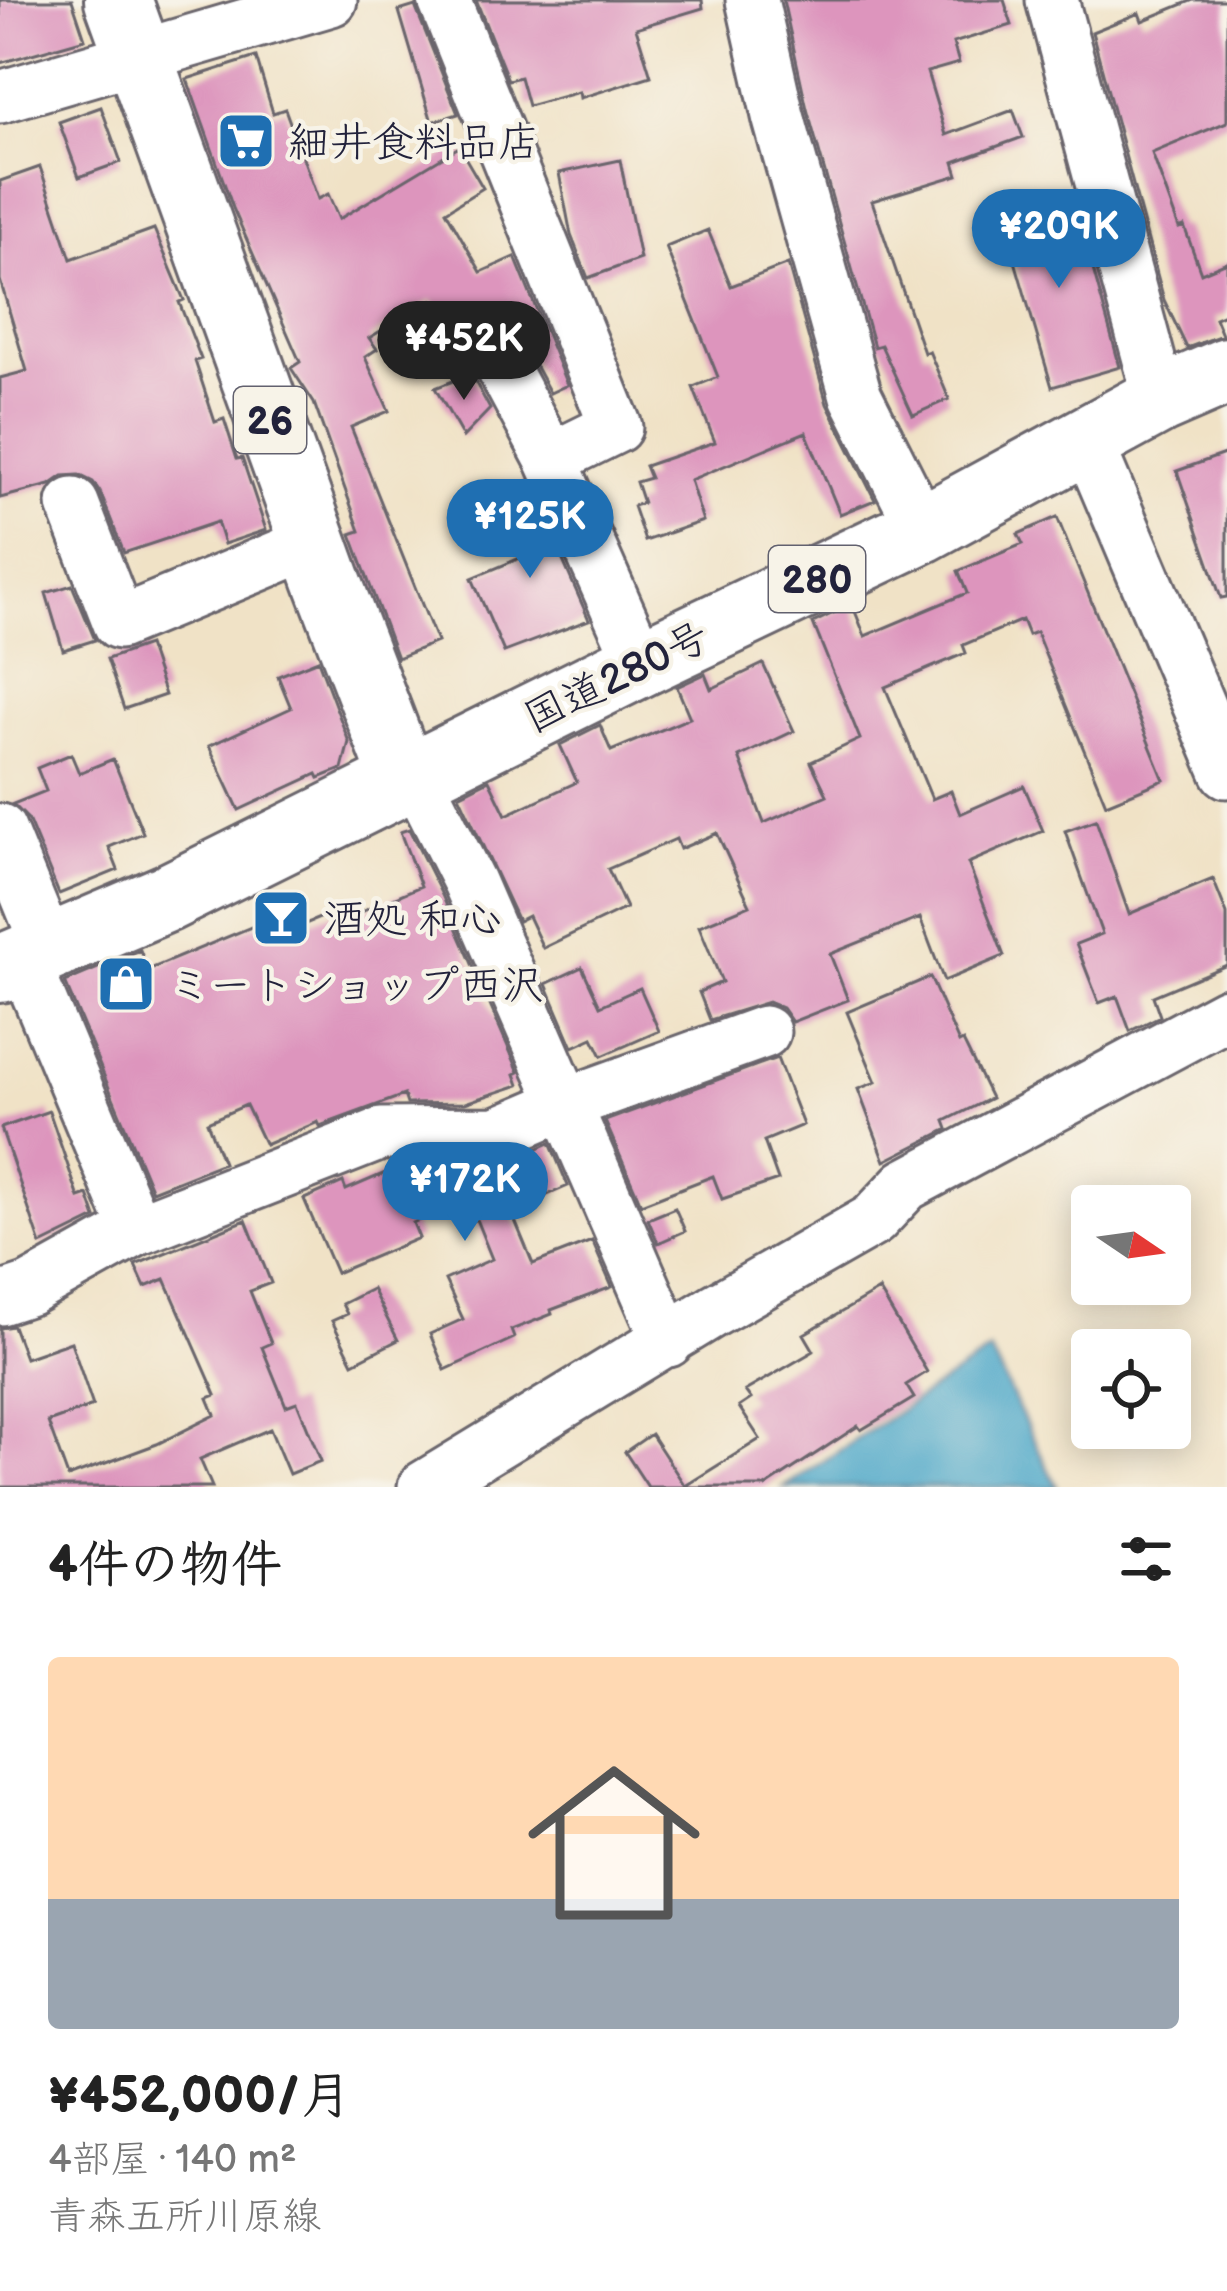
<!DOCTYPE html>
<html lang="ja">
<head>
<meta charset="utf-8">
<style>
	:root { --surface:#fff; --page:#f2f2f2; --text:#222; --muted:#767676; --accent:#1f6fb2 }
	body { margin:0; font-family:"Balsamiq Sans","Klee One",sans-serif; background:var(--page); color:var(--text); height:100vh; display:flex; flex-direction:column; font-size:45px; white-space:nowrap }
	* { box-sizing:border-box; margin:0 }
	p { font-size:39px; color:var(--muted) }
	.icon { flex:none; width:66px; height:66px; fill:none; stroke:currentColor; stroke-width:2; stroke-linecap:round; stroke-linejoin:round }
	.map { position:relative; height:1487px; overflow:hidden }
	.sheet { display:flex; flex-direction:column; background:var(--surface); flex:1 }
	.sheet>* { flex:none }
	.needle { width:78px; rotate:103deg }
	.fabs { position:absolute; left:1071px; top:1185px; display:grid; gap:24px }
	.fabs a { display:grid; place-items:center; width:120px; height:120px; border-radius:12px; background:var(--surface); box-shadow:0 6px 30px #0003; font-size:60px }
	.price { position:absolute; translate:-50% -102px; padding:0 27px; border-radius:42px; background:var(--accent); color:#fff; font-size:39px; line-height:78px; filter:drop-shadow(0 3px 6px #0008) }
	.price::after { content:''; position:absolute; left:50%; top:72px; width:36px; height:27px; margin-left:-18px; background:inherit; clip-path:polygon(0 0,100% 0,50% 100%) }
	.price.current { background:#222; color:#fff }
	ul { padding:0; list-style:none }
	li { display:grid; align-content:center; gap:24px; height:636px; padding:0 48px }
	li span { display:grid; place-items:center; height:372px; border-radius:12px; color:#555 }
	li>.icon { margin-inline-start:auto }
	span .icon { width:216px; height:216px; fill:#fffc; stroke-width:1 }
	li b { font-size:51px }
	h2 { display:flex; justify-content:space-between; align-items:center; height:144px; padding:0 48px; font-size:51px }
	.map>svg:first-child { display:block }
	.water { fill:#49a6c8; stroke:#366482; stroke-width:3 }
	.building { fill:#dd95bd }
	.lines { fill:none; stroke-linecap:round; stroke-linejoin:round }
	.minor-casing { stroke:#6a656c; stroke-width:57 }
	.major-casing { stroke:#6a656c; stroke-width:72 }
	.highway-casing { stroke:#6a656c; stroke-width:72 }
	.minor { stroke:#fff; stroke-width:51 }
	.major { stroke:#fff; stroke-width:66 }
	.highway { stroke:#fff; stroke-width:66 }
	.labels { text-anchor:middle; stroke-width:9; stroke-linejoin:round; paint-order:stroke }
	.shield { fill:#f7f3e8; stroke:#62616f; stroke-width:3 }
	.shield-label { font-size:39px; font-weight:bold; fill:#22223b }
	.poi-label { font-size:42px; fill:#22223b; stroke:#f7f3e8; text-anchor:start }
	.street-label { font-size:42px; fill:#22223b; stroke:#f7f3e8 }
</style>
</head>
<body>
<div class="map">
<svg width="1227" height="1487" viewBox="0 0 1227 1487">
	<rect width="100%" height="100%" fill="#f7f3e8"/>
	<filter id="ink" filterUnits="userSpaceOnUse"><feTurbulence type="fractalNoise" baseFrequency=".00833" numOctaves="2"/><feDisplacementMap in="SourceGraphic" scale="24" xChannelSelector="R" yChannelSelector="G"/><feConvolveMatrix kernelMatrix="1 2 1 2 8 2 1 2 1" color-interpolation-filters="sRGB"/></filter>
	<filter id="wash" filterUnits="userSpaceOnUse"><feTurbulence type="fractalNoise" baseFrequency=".004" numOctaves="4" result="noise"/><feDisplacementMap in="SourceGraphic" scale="48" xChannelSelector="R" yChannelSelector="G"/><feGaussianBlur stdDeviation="2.7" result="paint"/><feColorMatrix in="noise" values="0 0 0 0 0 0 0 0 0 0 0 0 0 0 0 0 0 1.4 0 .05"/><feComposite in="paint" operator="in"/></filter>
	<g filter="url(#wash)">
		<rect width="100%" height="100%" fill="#f0e2c6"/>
		<path class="water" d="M990,1351L1057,1487H784Z"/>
		<g id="blocks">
			<path class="building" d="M0,0H72L85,39L0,63Z
				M476,0H702L703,8L636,28L651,76L580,98L579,92L528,106L520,77L508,80Z
				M783,0H1004L1012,25L953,43L959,63L927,72L946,135L1013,110L1023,137L954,162L958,175L872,201L924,353L929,351L949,399L913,415L881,345L874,347L807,109Z
				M1193,0H1227V122L1152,153L1179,228L1184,226L1201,273L1227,262V313L1215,318L1222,335L1187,348L1164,300L1092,32L1139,13L1142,21Z
				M415,6L458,114L432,122L399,11Z
				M256,57L273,113L285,109L318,199L328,194L339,219L459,147L483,188L446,211L481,272L515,257L567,385L550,393L522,341L513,331L498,326L483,329L471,339L466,358L432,300L369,338L377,349L365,357L389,411L351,427L437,642L397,658L351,534L360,531L314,403L291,368L300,362L233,208L187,79Z
				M101,107L121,162L79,177L59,122Z
				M620,160L640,259L588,278L571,235L559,173Z
				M40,167L71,259L154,229L184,300L179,302L201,359L195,361L215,422L224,419L237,459L242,458L266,530L224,544L217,522L124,553L100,492L93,482L79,475L63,476L50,485L0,498V378L27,371L0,280V181Z
				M1062,198L1073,236L1083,233L1120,367L1052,387L1013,254L1003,257L992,218Z
				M708,230L731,286L788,264L827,404L875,500L840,514L806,432L690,480L703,521L645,541L633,506L643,503L636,482L650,478L645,466L715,442L693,387L718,377L666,247Z
				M471,374L490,409L463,437L435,388Z
				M1227,453V597L1221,598L1177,471Z
				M528,481L589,620L504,652L472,578L530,554L498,498Z
				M1057,517L1164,780L1106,804L1036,632L1028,635L1022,620L963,645L966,653L885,687L932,799L951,791L960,814L1024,786L1043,831L968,863L1004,956L944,981L920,918L830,954L848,1000L792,1022L782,1008L768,1002L710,1020L699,992L722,982L699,926L750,905L717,833L680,849L676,839L608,869L626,908L543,948L528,916L518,921L459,795L489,780L506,815L577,782L560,745L600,725L611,751L690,718L677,687L705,674L711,689L763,664L794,731L739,757L764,823L827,795L811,762L860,739L813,623L852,604L865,636L967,593L958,571L1023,544L1018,534Z
				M72,585L95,640L63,650L46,593Z
				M148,645L165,695L124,709L107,659Z
				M318,660L349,742L342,769L319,778L317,774L239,810L209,746L291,708L278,676Z
				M71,754L79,773L113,759L143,833L109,847L118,870L59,894L28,819L13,804L46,791L37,768Z
				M1096,820L1129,914L1213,879L1227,914V965L1153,996L1160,1016L1130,1031L1117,996L1099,1003L1076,944L1102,934L1065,831Z
				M409,829L442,895L519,1072L515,1074L519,1085L465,1103L407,1104L404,1095L320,1126L318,1122L265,1145L246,1105L207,1122L223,1163L152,1191L65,982L140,950L148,970L275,917L281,934L334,912L338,922L421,886L400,832Z
				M582,967L600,1006L640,988L659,1031L602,1056L593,1038L573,1047L546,984Z
				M930,977L959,1043L963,1041L991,1098L945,1121L948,1129L885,1161L858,1089L876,1082L847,1012Z
				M777,1058L803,1125L764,1141L778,1180L722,1199L713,1176L641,1204L605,1121Z
				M49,1111L79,1198L88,1195L96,1218L41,1245L1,1128Z
				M550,1143L568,1186L511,1211L533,1264L592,1241L612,1287L551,1310L552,1314L511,1330L514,1338L445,1370L430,1334L463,1319L445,1280L492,1259L467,1197L413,1223L419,1238L336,1273L304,1199L343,1182L346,1190L406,1164H424L432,1182L478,1163L509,1161Z
				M675,1208L685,1231L658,1243L648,1219Z
				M246,1220L271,1283L250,1291L271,1343L262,1347L286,1406L297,1402L321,1461L289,1474L270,1429L200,1459L212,1487H0V1328L13,1326L25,1358L71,1342L93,1406L48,1422L68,1477L157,1444L215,1415L208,1398L216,1395L165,1279L145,1287L135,1265Z
				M372,1289L398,1340L353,1363L332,1321L347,1314L342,1304Z
				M879,1290L927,1372L906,1385L914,1398L861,1430L858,1426L765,1487H648L625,1452L651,1434L685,1486L760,1439L739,1407L751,1399L745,1391L814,1351L804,1334Z"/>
		</g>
	</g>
	<g filter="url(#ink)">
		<use href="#blocks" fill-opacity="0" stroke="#6a656c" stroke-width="3"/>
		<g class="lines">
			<g class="minor-casing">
				<path id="minor" d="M444,0L616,427L551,459
					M752,0L778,116L856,396L923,529
					M1052,0L1160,400
					M0,97L331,0
					M496,356L551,459L641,663
					M1086,439L1227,772
					M73,504L119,623L314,542
					M415,775L469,882L668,1341
					M0,830L49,950
					M23,959L136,1230
					M0,1299L30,1289L136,1230L381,1134L497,1133L565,1104L764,1032
					M424,1487L715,1310L873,1220L906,1185L1227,1014"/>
			</g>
			<g class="major-casing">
				<path id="major" d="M118,0L327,579L405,782"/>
			</g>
			<g class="highway-casing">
				<path id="highway" d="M0,969L167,898L641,663L923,529L1160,400L1227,371"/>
			</g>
			<use href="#minor" class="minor"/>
			<use href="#major" class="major"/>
			<use href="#highway" class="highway"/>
		</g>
	</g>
	<defs>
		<g id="supermarket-square" transform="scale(3)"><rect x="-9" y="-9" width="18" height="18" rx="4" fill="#1f6fb2" stroke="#f7f3e8"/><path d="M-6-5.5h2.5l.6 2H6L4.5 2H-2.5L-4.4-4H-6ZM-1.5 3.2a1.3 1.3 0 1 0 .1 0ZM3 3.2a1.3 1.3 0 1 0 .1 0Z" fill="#fff"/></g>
		<g id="bar-square" transform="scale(3)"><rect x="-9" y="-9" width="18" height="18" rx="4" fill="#1f6fb2" stroke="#f7f3e8"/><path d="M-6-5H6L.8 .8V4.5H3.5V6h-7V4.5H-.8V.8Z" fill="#fff"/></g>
		<g id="shop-square" transform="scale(3)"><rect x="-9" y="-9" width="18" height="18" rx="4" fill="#1f6fb2" stroke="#f7f3e8"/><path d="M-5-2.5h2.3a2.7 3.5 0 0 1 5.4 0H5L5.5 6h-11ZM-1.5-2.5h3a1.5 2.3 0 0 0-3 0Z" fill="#fff"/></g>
	</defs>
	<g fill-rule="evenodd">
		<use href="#supermarket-square" x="246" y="141"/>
		<use href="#bar-square" x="281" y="918"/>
		<use href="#shop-square" x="126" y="984"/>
	</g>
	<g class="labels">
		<g class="shield">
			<rect x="234" y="387" width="72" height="66" rx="9"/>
			<rect x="769" y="546" width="96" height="66" rx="9"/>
		</g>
		<g class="shield-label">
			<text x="270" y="434">26</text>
			<text x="817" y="593">280</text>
		</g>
		<g class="poi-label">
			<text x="288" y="156">細井食料品店</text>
			<text x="323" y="933">酒処 和心</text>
			<text x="168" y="999">ミートショップ西沢</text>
		</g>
		<g class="street-label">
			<text transform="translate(616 676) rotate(-26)" y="15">国道280号</text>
		</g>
	</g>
</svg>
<div class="fabs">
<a><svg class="needle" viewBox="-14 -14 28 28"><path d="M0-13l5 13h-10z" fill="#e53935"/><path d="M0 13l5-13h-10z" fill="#767676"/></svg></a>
<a><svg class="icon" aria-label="locate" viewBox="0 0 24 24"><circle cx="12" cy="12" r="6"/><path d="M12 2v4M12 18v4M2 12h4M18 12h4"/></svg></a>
</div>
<b class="price" style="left:1059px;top:291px">¥209K</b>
<b class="price current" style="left:464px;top:403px">¥452K</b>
<b class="price" style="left:530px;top:581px">¥125K</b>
<b class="price" style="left:465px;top:1244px">¥172K</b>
</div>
<section class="sheet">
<h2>4件の物件<svg class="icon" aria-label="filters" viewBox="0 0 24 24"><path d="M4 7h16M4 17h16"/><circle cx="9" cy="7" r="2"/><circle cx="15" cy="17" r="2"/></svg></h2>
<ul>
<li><span style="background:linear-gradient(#ffd9b3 65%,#9aa5b1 0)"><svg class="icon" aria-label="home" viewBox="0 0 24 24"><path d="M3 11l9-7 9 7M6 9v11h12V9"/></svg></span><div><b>¥452,000/月</b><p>4部屋 · 140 m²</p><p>青森五所川原線</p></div></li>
</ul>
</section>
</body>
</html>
